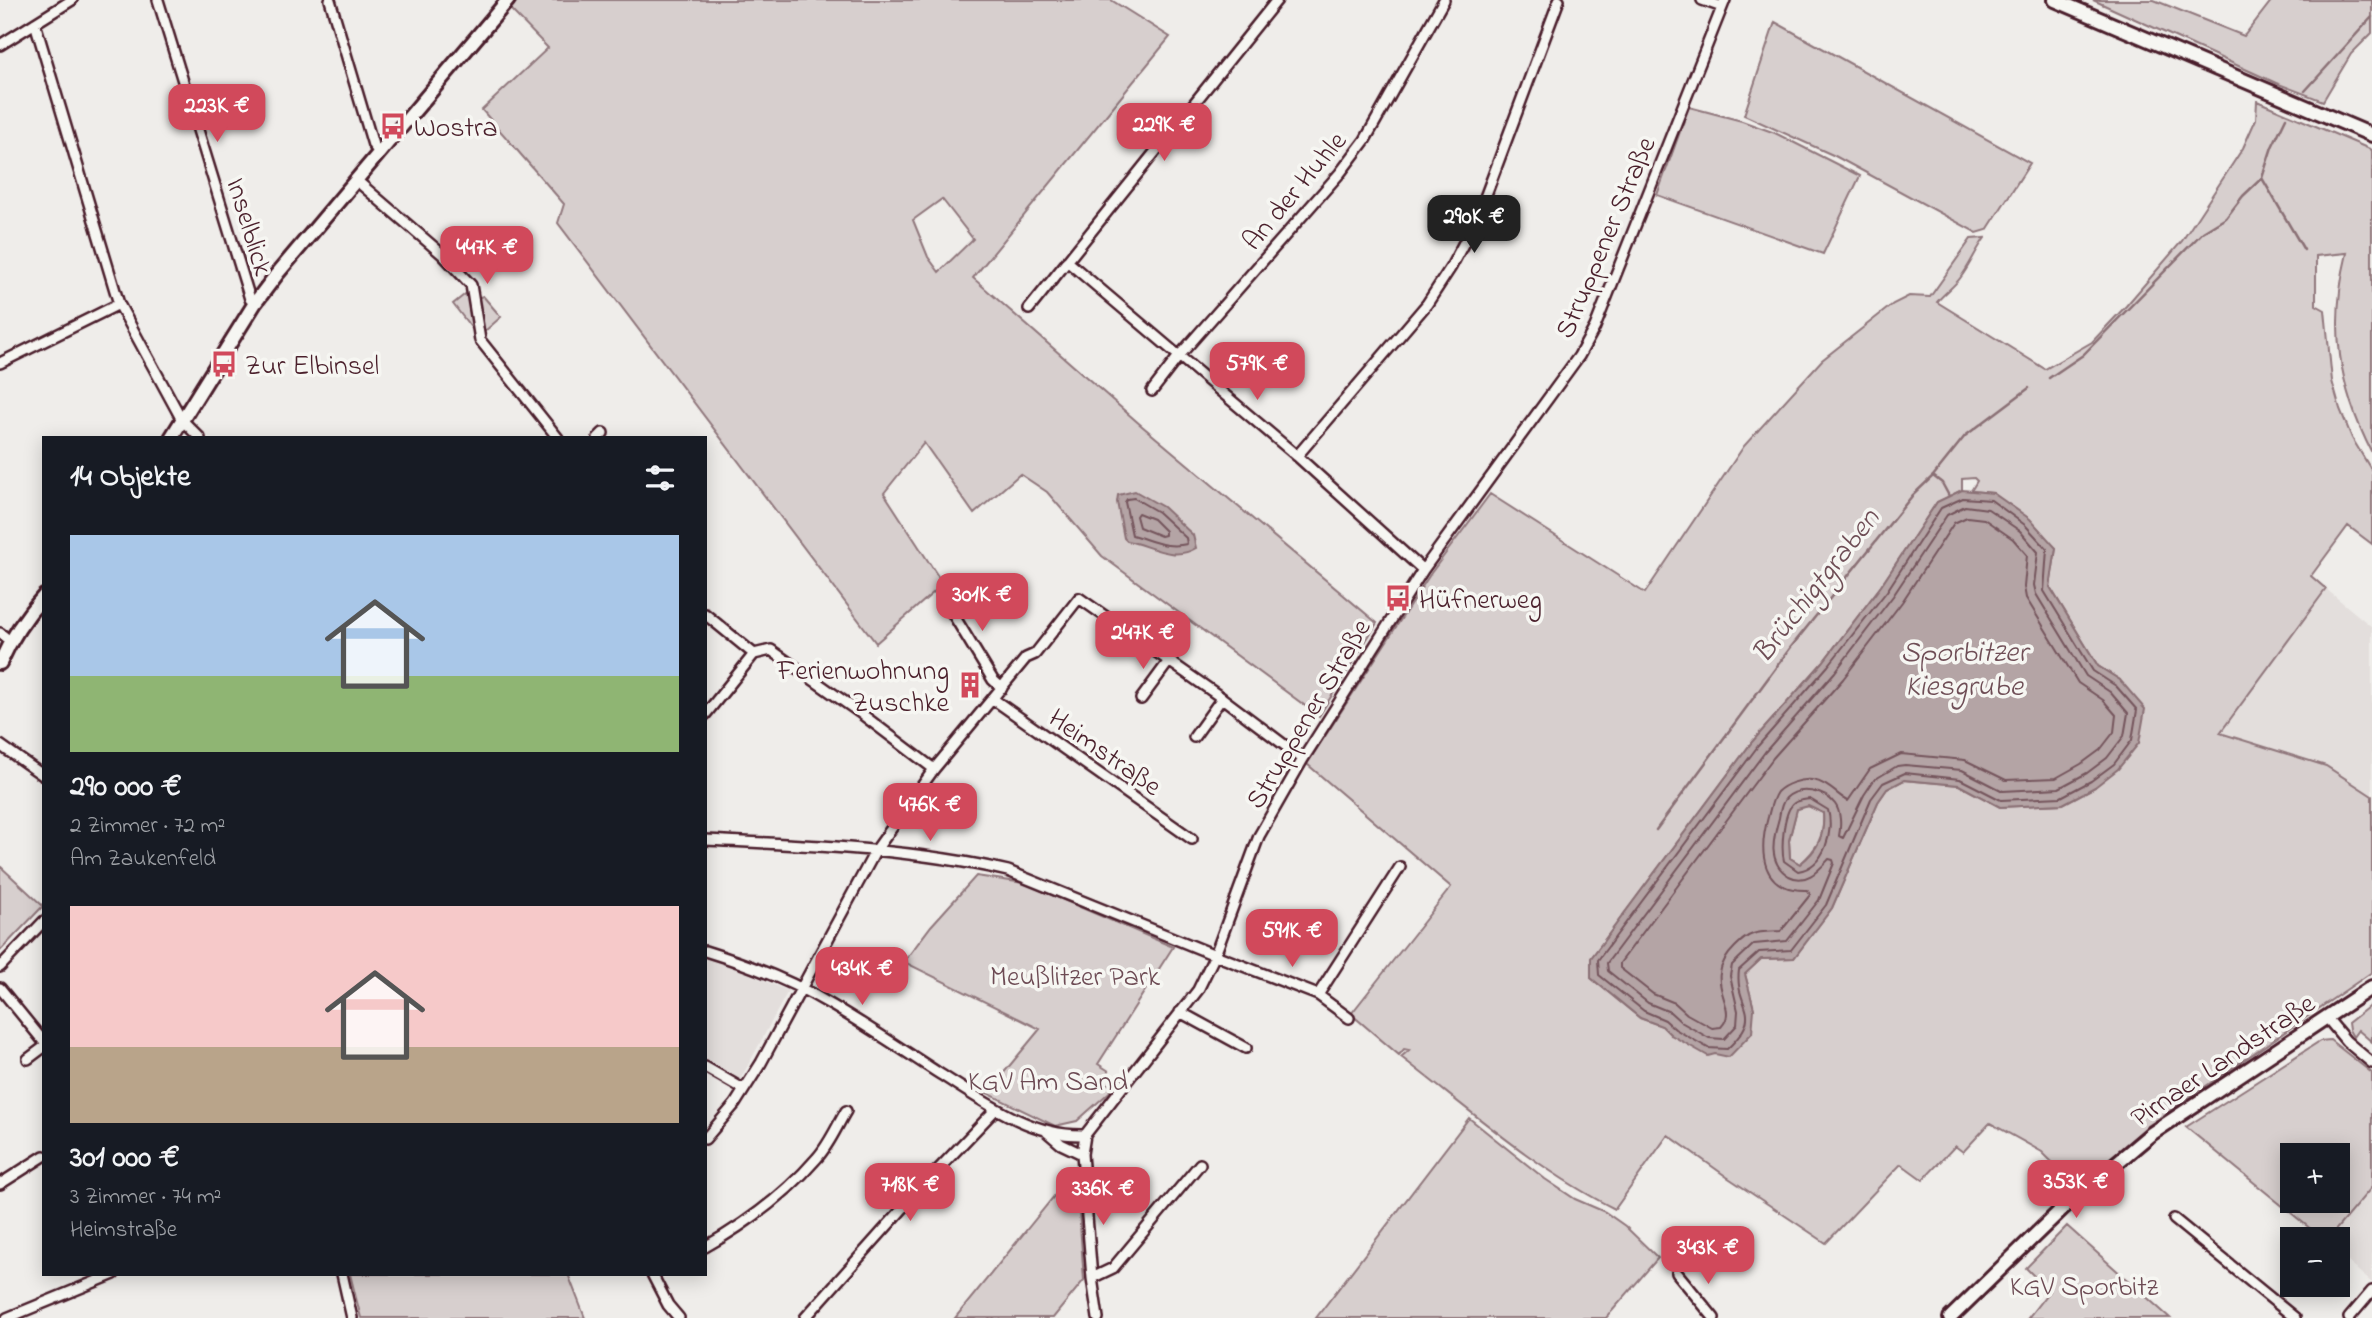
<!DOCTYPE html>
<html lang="de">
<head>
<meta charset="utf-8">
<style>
	:root { --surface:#171b24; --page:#242831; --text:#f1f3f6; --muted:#9ea1a6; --accent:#d1495b }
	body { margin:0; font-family:"Indie Flower",sans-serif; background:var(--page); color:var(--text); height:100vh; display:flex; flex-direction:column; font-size:26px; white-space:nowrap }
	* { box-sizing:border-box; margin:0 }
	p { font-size:23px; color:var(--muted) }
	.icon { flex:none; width:38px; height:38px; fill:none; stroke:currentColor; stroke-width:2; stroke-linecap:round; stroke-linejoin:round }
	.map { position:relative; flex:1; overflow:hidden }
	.details { position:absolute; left:42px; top:436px; width:665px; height:840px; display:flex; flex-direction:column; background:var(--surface); border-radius:0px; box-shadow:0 4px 18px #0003 }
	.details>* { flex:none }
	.fabs { position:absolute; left:2280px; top:1143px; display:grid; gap:14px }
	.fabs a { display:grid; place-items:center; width:70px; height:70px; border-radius:0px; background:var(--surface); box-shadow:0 4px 18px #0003; font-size:35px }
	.price { position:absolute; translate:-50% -60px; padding:0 16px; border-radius:14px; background:var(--accent); color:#fff; font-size:23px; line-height:46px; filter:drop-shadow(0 2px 4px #0008) }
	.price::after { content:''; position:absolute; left:50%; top:42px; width:21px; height:16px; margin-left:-10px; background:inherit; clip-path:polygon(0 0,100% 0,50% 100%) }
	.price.on { background:#222; color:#fff }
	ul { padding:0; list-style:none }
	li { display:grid; align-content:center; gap:14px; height:371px; padding:0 28px }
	li span { display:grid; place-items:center; height:217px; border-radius:0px; color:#555 }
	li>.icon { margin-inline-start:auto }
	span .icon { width:126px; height:126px; fill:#fffc; stroke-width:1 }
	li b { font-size:30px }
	h2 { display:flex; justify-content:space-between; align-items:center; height:84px; padding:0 28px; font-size:30px }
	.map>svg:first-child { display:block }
	.built { fill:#e3dedc }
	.green { fill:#d7cfce; stroke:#90777c; stroke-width:2; fill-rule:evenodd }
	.water { fill:#b4a4a5; stroke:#8a6f74; stroke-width:2; fill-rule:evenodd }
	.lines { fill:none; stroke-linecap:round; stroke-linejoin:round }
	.shore { stroke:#74545c; stroke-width:2 }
	.stream { stroke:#8a6f74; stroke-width:2.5 }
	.street-casing { stroke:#4a1f2b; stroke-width:14 }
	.secondary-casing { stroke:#4a1f2b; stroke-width:18 }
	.street { stroke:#f6f6f2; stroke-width:9 }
	.secondary { stroke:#f6f6f2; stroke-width:12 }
	.labels { text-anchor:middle; stroke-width:7; stroke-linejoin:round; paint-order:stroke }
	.poi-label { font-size:28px; fill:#4a1f2b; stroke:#f6f6f2; text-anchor:start }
	.street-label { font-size:28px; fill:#4a1f2b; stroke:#f6f6f2 }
	.park-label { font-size:28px; fill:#6d4b54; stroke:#f6f6f2 }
	.water-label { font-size:30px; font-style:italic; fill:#6f4e56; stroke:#f6f6f2 }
</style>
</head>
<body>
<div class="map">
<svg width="2372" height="1318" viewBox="0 0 2372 1318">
	<rect width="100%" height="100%" fill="#efedea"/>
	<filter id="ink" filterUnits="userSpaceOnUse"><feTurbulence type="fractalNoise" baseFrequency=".0143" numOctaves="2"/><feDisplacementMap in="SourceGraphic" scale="14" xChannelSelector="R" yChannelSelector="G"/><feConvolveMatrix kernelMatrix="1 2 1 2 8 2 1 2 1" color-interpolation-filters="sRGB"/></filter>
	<g filter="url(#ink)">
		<path class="built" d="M2326,589L2372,627V796L2326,766L2220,733Z
			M705,959L735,968L788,991L740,1080L705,1061Z
			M2372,1187V1283L2338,1253V1239H2329Z"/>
		<path class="green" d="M518,0H1111L1170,37L973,278L1142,426L1377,623L1319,716L1102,556L1047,492L1020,474L974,514L924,443L884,493L943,584L876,643L558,223L564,204L482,110L548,48L510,9ZM942,199L973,239L939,272L928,257L913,220Z
			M2093,0H2154L2244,36L2272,0H2372V33L2351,54L2323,101L2276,83Z
			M1775,22L2030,163L1987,230L1977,233L1835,156L1744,115Z
			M2257,101L2372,150V453C2338,386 2329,326 2347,253L2316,256V305L2325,310L2332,381L2340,409L2352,438L2372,471V544L2348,526L2311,576L2326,589L2220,733L2326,766L2372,796V972L2145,1128L2077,1187L2042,1152L1990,1123L1963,1152L1955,1146L1923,1180L1901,1164L1826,1243L1727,1177L1668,1135L1615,1209C1537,1170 1470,1110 1401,1057L1409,1050L1404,1049L1399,1055L1351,1014L1451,887L1307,764L1431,573L1490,494L1645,593L1744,446L1822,360L1893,304L1909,296L1930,297L1971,239L1985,238C1976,250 1970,265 1961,277C1955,286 1944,293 1937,302L2045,369L2092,342L2126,306L2182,241L2243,148L2256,119ZM1974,478L1977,481L1971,491L1993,493L2056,548L2050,587L2098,666L2120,680L2095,787L2063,804L2000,807L1959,785L1904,780L1887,789L1878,802L1832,908L1794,958L1761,959L1745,974L1754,1009L1671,1035L1662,1026L1640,1018L1591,978V958L1752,742L1823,662L1881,586L1937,502L1962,490V479Z
			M1689,107L1742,121L1775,133L1860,176L1823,254L1657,195Z
			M469,291L475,328L473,330L453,304Z
			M483,296L501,317L485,331H483L477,298Z
			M1809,806L1823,813C1825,836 1817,849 1800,864L1790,858L1789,840L1797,809Z
			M0,866L43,906L0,951Z
			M976,876L1024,883L1173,947L1098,1064L1109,1071L1103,1081L1114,1088L1077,1121L1055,1126L987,1093L1040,1029L904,962L931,926Z
			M2372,1004V1042L2358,1030L2353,1037L2349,1030L2348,1023Z
			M2330,1040L2372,1073V1187L2328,1239H2323L2186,1127L2320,1041ZM2292,1155H2338V1200H2292Z
			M1469,1118L1545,1179L1575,1199L1605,1212L1625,1226L1658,1258L1606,1318H1316Z
			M1076,1169L1084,1280L1053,1318H955Z
			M2067,1226L2170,1318H2028L2049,1291L2026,1268Z
			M350,1274H568L585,1318H361Z"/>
		<path class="water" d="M1962,490L1993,493L2030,519L2056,548L2050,587L2098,666L2120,680L2145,709L2139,743L2118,769L2095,787L2063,804L2000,807L1959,785L1904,780L1887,789L1878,802L1832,908L1794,958L1761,959L1745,974L1754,1009L1752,1033L1729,1057L1715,1054L1708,1056L1671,1035L1662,1026L1640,1018L1591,978V958L1752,742L1823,662L1881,586L1937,502ZM1808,806L1823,813C1825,836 1818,850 1800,864L1790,858L1789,840L1797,809Z
			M1135,491L1163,507L1193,535L1196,548C1173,562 1149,545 1127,541L1124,538L1117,502L1118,495Z"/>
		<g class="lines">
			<path class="shore" d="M1134,498L1158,512L1186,538L1187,544C1166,549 1151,540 1132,535L1125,502L1127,499Z
				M1963,498L1991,500L2025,525L2047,549L2044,591L2093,671L2116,686L2137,710L2132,740L2114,764L2091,781L2061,797L2001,800L1960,779L1905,773L1883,783L1871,799L1826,905L1791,950L1759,952L1739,970C1734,1009 1767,1011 1727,1049L1708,1048L1675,1029L1665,1020L1644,1011L1599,975L1598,960L1758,746L1828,666L1887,591L1941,508Z
				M1965,506L1988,509L2020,531L2038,552L2034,585L2036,594L2086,676L2110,692L2128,713L2124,736L2107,758L2087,773L2059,788L2003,791L1962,770L1905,765L1897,766L1874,780L1864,795L1843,838L1839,836C1841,826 1841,812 1835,804C1825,791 1799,785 1786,798C1781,803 1780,811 1779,818C1773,839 1767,863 1789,876C1806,885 1818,871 1829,859L1833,860L1834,863L1819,900L1787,941L1754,944L1732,965L1730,976L1738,1011L1737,1025L1724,1039L1709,1038L1681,1022L1670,1012L1648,1003L1608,971L1607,963L1765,752L1835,672L1893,596L1947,515Z
				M1138,513L1153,519L1165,531V535L1161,536L1139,527L1136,516Z
				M1967,517L1984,519L2013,539L2027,555L2024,587L2026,598L2078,683L2103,700L2116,715L2114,732L2100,750L2081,764L2056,778L2006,780L1965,760L1901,754L1870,769L1848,801C1837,795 1827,782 1812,780C1800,779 1785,784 1777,792C1772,799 1770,809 1768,817C1758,853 1761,892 1808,890L1810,895L1781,931C1772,932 1762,931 1753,934C1746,936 1741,941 1735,947C1698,983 1742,1006 1721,1027L1712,1028L1687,1014L1675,1003L1653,994L1620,968V963L1773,758L1843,679L1902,602L1954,523Z
				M1810,799L1828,810C1834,831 1825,867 1798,871L1784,861C1781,849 1783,813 1793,804C1797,800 1805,800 1810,799Z"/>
			<path class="stream" d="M2305,91L2372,17
				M2262,178L2304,250
				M2049,378L2083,355L2203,232L2226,218L2243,196L2262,178L2272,147L2286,118
				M1933,476L1942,483L1949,496
				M1656,830L1791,647L1912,496L1933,476L1965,436L2029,388"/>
			<g class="street-casing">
				<path id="street" d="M158,0L250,299L255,303
					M330,0L373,145L379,152
					M1702,0L1722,7
					M35,23L119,304L182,420L200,438
					M0,45L72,0
					M356,180L442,254L471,285L480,340L558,438
					M1067,261L1297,456L1423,570
					M1029,309L1277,0
					M0,363L119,304
					M1152,391L1179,356L1340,173L1365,140L1444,0
					M598,438L603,433
					M1297,456L1427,304L1451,267L1478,216L1559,0
					M942,596L993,680L1002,688
					M705,614L754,654L771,650L859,712L934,769
					M0,633L10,641
					M993,699L1192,839
					M1141,699L1169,661
					M705,715L754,654
					M1194,737L1222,698
					M0,745L44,776
					M705,840C806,845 909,848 1008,871L1215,955L1318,995L1349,1018
					M705,951C747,964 790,980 828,1003C866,1025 903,1050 940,1074C983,1101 1031,1137 1085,1135
					M0,967L44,921
					M0,988L44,1042
					M1318,995L1400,867
					M1180,1012L1246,1048
					M2327,1018L2346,1041L2372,1063
					M28,1059L44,1047
					M705,1067L743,1089
					M1047,1132L1061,1144L1082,1154
					M705,1139L735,1104L761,1063L876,850L934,769L1026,658L1035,654L1079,598L1222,698L1303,759
					M0,1184L44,1156
					M2174,1219L2295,1318
					M705,1247C746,1224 786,1194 817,1158C829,1145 837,1126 846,1111
					M1677,1273L1714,1318
					M342,1274L352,1318
					M652,1274L668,1305L679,1318
					M1092,1278L1113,1268L1200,1164
					M7,1318L114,1274
					M805,1318L930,1178L996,1109
					M1098,1318L1092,1278L1082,1154L1085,1135L1198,990L1215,955L1259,836L1303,759L1423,570L1579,356L1595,327L1725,0
					M2349,1318L2372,1291"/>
			</g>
			<g class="secondary-casing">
				<path id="secondary" d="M2055,0L2372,135
					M171,438L255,303L277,274L508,0
					M0,663C11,638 25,617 44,596
					M1950,1318L2064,1207L2151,1134L2372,987"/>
			</g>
			<use href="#street" class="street"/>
			<use href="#secondary" class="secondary"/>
		</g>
	</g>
	<defs>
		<g id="bus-bare" transform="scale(2.1)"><path d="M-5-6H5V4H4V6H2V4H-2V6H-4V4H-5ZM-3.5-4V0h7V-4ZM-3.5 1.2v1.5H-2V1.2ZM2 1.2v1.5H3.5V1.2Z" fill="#d1495b" stroke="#f6f6f2" stroke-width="2.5" paint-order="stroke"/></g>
		<g id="building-bare" transform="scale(2.1)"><path d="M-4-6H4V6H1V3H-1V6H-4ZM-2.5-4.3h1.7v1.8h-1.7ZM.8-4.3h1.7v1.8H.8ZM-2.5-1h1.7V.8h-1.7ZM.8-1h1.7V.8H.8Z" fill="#d1495b" stroke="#f6f6f2" stroke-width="2.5" paint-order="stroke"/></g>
	</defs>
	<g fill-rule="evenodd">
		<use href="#bus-bare" x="393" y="126"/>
		<use href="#bus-bare" x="224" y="364"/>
		<use href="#bus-bare" x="1398" y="598"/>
		<use href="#building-bare" x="970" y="685"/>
	</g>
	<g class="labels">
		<g class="poi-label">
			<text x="414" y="136">Wostra</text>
			<text x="245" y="374">Zur Elbinsel</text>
			<text x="1419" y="608">Hüfnerweg</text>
			<text x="949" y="679" text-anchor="end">Ferienwohnung<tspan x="949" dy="32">Zuschke</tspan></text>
		</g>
		<g class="street-label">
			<text transform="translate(1293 190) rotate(-50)" y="10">An der Huhle</text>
			<text transform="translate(251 226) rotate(73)" y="10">Inselblick</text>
			<text transform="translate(1604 237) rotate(-67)" y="10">Struppener Straße</text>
			<text transform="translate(1307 713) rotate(-59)" y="10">Struppener Straße</text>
			<text transform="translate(1106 751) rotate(35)" y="10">Heimstraße</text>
			<text transform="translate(2222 1059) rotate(-34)" y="10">Pirnaer Landstraße</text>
		</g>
		<g class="park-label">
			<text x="1075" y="985">Meußlitzer Park</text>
			<text x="1048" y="1090">KGV Am Sand</text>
			<text x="2084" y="1295">KGV Sporbitz</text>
		</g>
		<g class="water-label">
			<text transform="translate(1815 585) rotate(-52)" y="10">Brüchigtgraben</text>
			<text x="1964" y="661">Sporbitzer<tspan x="1964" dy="34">Kiesgrube</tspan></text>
		</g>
	</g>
</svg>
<div class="fabs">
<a>+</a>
<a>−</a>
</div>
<b class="price" style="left:217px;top:144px">223K €</b>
<b class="price" style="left:1164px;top:163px">229K €</b>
<b class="price on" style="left:1474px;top:255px">290K €</b>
<b class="price" style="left:487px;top:286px">447K €</b>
<b class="price" style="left:1257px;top:402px">579K €</b>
<b class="price" style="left:982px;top:633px">301K €</b>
<b class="price" style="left:1143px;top:671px">247K €</b>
<b class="price" style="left:930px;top:843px">476K €</b>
<b class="price" style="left:1292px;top:969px">591K €</b>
<b class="price" style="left:862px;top:1007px">434K €</b>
<b class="price" style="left:2076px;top:1220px">353K €</b>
<b class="price" style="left:910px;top:1223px">718K €</b>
<b class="price" style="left:1103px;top:1227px">336K €</b>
<b class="price" style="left:1708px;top:1286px">343K €</b>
<section class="details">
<h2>14 Objekte<svg class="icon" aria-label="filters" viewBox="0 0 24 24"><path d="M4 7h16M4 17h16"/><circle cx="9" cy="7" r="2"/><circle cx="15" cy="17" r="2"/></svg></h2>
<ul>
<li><span style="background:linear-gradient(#a9c7e8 65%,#8fb573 0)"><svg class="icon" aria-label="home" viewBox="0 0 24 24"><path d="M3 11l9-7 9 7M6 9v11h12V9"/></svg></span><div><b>290 000 €</b><p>2 Zimmer · 72 m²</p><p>Am Zaukenfeld</p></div></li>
<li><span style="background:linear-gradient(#f6c9c9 65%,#b9a48a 0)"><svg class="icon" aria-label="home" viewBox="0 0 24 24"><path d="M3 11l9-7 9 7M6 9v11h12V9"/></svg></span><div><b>301 000 €</b><p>3 Zimmer · 74 m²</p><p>Heimstraße</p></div></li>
</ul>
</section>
</div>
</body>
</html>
